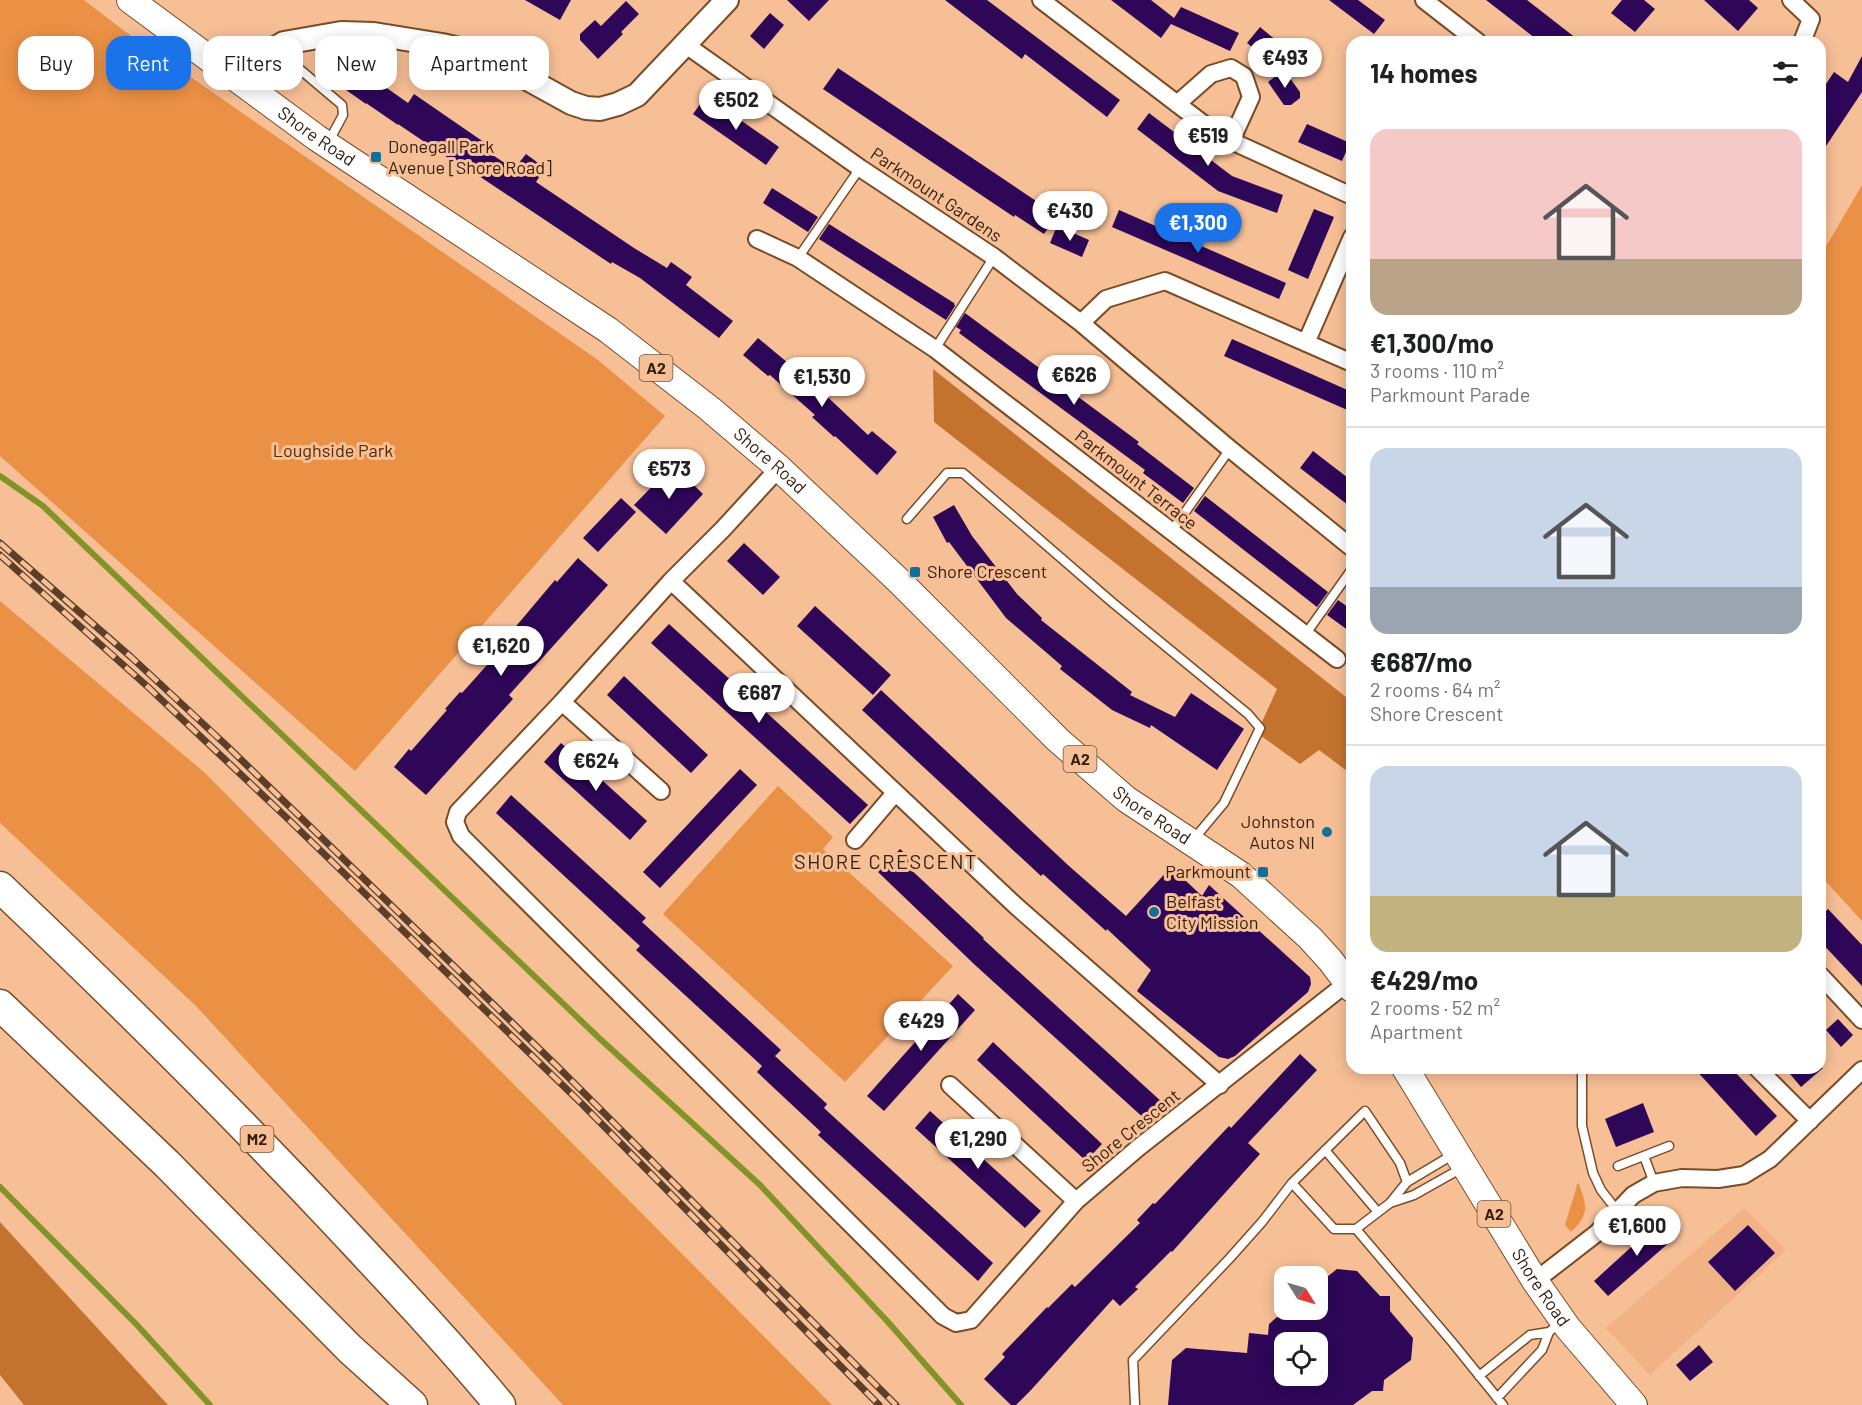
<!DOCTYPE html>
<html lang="en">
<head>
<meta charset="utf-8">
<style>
	:root { --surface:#fff; --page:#f2f2f2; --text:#202124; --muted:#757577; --line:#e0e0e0; --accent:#1a73e8 }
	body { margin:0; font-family:Barlow,sans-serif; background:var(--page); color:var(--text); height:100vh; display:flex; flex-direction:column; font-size:22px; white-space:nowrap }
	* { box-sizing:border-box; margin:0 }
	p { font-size:20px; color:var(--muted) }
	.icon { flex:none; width:33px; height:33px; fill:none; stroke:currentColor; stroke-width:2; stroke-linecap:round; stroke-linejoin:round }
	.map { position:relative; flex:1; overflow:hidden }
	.details { position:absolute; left:1346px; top:36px; width:480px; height:1038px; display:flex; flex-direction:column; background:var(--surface); border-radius:18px; box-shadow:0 3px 15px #0003 }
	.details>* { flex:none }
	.guide { position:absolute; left:18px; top:36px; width:570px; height:54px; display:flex; gap:12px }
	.needle { width:39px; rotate:127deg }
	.tools { position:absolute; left:1274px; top:1266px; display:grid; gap:12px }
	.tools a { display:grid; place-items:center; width:54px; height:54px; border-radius:12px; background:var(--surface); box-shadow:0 3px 15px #0003; font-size:30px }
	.price { position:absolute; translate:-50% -51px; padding:0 14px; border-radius:21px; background:#fff; color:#222; font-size:20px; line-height:39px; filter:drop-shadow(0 2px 3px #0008) }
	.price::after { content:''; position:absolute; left:50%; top:36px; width:18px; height:14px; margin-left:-9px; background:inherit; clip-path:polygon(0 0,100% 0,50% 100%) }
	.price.active { background:var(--accent); color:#fff }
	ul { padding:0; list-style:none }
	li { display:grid; align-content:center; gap:12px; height:318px; padding:0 24px }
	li+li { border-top:2px solid var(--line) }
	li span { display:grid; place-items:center; height:186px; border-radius:18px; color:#555 }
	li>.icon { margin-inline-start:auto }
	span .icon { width:108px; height:108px; fill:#fffc; stroke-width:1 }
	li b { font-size:26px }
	h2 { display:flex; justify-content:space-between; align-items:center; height:72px; padding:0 24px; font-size:26px }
	.pill { padding:0 21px; border-radius:18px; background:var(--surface); box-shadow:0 3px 15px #0003; font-size:21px; line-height:54px }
	.pill.active { background:var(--accent); color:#fff }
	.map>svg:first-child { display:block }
	.built { fill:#f1b385 }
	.green { fill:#eb9146 }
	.forest { fill:#c3732e }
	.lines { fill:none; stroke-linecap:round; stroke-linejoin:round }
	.stream { stroke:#839328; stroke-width:6 }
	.building { fill:#2e0759; fill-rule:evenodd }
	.lane-casing { stroke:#7b4b25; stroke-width:11 }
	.street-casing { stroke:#7b4b25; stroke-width:20 }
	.secondary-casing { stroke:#7b4b25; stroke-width:26 }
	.primary-casing { stroke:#7b4b25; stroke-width:28 }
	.highway-casing { stroke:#7b4b25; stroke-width:33 }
	.lane { stroke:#fff; stroke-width:8 }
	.street { stroke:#fff; stroke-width:16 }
	.secondary { stroke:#fff; stroke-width:22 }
	.primary { stroke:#fff; stroke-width:26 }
	.highway { stroke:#fff; stroke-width:30 }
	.rail-casing { stroke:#5b3f2a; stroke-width:7 }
	.rail { stroke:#f7bf96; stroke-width:4.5; stroke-dasharray:14; stroke-linecap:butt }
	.poi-dot { fill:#116f9d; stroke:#f7bf96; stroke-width:2 }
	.labels { text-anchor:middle; stroke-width:6; stroke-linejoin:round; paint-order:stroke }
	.shield { fill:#f7bf96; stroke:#6f5038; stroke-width:1.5 }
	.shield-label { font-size:16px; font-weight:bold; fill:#352010 }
	.street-label { font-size:18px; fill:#352010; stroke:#f7bf96 }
	.poi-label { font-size:18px; fill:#352010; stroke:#f7bf96; text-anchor:start }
	.park-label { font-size:18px; fill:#542b05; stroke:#f7bf96 }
	.neighbourhood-label { font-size:20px; letter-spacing:1.5px; fill:#352010; stroke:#f7bf96 }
</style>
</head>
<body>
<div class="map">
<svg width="1862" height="1405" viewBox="0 0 1862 1405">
	<rect width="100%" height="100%" fill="#f7bf96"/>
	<path class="built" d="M1744,1208L1786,1250L1650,1375L1606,1328Z"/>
	<path class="green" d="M0,0H84L123,30L598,360L665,416L355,771L0,456Z
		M1862,185V921L1820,875V257Z
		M0,601L204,772L832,1405H563L196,1006L0,823Z
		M778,786L833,837L823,849L953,966L845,1082L663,914Z
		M1578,1182C1587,1205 1590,1214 1571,1232L1565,1225Z"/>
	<path class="forest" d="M933,369L1351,701V774L1319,750L1300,764L1257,733L1277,689L934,422Z
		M0,1222L168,1405H24L0,1375Z"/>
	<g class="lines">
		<path class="stream" d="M0,476L43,506L598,1037L760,1185L888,1322L961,1405
			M0,1187L137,1325L210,1405"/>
	</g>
	<path class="building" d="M525,0H571L560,20Z
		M787,0H829L809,21Z
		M945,0H987L1120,100L1107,117L1025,54L1022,59Z
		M1111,0H1151L1174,18L1181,7L1239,33L1230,51L1171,24L1161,38Z
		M1329,0H1358L1385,20L1374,34Z
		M1486,0H1527L1581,42H1540Z
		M1622,0H1644L1655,9L1635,32L1611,13Z
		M1704,0H1749L1758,8L1738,31Z
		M626,1L639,14L621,32L623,34L598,59L580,40V34L595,20L601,26Z
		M770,13L784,25L764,49L750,36Z
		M1260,27L1284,47L1272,63L1247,43Z
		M1862,56V92L1820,155V93L1834,72L1848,82Z
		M353,64L408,103L414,94L491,147L488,152L514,169L526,154L545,168L536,182L634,248L667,268L671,262L692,277L686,285L733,321L719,338L640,278L612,262L611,264L473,172L472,174L398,124V125L366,103V104L339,85Z
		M838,68L1057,215L1044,234L1015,215L1014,217L823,89Z
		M1284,70L1300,92V98L1291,105H1284L1268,82Z
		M706,96L779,147L766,165L693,114Z
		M1149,113L1232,176L1283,195L1277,213L1218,191L1137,129Z
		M1307,124L1350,143L1342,161L1298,142Z
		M772,188L818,217L808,232L763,203Z
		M1314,209L1334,217L1308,279L1288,270Z
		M1119,210L1286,283L1279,299L1112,227Z
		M829,224L954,303L955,306L946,320L819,239Z
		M1057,226L1089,240L1082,257L1050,243Z
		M965,313L1139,442L1137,444L1194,488L1183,503L1143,473L1145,470L959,333L961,330L956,327Z
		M758,338L819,389L868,435L872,431L897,452L877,475L835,436L834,437L812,417L815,415L770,375L768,376L743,355Z
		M1232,339L1352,392V412L1224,356Z
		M1313,451L1352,481V508L1300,468Z
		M673,465L703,494L666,534L634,505Z
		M1205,496L1328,592L1317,607L1194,511Z
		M621,498L636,512L598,552L583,538Z
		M954,505L972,536L1017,594L1042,618L1041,620L1132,692L1130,695L1175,717L1191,693L1244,729L1217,770L1151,725L1150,728L1112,710L1060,669L1062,666L1006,618L949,542L947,543L933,517Z
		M744,543L780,577L763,595L727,561Z
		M578,558L608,585L509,695L513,699L426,795L394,767L409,749L411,751L447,710L445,709L460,692L462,693L495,656L490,652L504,636L506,638L555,580L557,582Z
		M1338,600L1352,610V633L1327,615Z
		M815,606L891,675L873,695L797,626Z
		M669,624L868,805L850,824L651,643Z
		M624,676L708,755L691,773L607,695Z
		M881,690L1069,866L1126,916L1171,867L1202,896L1209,885L1310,977L1311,984L1308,992L1235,1056L1228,1059L1219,1057L1137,991L1151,970L1107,929L1106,931L1043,874L1041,876L862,710Z
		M561,743L647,821L630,840L544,762Z
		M740,769L757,785L660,888L643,872Z
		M511,795L646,918L642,922L781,1050L775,1056L827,1104L824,1108L993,1263L978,1281L818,1135L821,1132L757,1072L762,1066L636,950L640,946L496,813Z
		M900,849L911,859L906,865L984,938L983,939L1163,1103L1147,1121L975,965L878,872Z
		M1828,909L1862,945V986L1820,941V917Z
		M958,994L975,1010L884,1111L867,1096Z
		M1838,1019L1853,1035L1841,1047L1826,1030Z
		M993,1042L1102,1144L1086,1161L977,1060Z
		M1300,1054L1317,1070L1248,1143L1260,1154L1172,1252L1171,1251L1135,1287L1138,1289L1120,1306L1113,1299L1031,1390L1016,1405H1011L984,1379L1005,1357L1002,1354L1047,1307L1048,1308L1072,1284L1075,1287L1140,1223L1137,1220L1153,1203L1155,1204L1229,1126L1231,1128Z
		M1694,1068H1731L1777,1116L1756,1136Z
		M1785,1068H1823L1801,1087Z
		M1643,1103L1654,1132L1616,1147L1605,1119Z
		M930,1111L1041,1211L1025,1228L915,1128Z
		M1663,1218L1679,1234L1608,1296L1594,1281Z
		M1748,1225L1775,1253L1735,1291L1708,1262Z
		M1337,1269L1357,1271L1380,1296H1390V1311L1413,1338L1411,1360L1384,1380L1383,1391H1372L1353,1405H1168L1172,1360L1186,1348L1247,1353L1249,1333L1268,1335L1269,1324L1277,1317L1281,1318L1290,1310H1317V1285ZM1284,1342H1317V1376H1284Z
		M1699,1345L1713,1362L1690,1381L1676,1365Z"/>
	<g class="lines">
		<g class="lane-casing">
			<path id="lane" d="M277,50L342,105L343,115L329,141
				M798,258L860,168
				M935,349L994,257
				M907,519L947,473H963L1113,603L1248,714L1260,728L1224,803L1193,840
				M1171,532L1230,449
				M1305,635L1352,569
				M1582,1068V1126L1593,1173L1601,1190L1618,1212
				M1325,1150L1377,1211
				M1644,1156L1654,1183
				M1618,1166L1669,1146
				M1292,1183L1334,1229H1356L1390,1203L1407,1182L1454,1154
				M1390,1203L1414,1195L1462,1168
				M1356,1229L1452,1342L1503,1405
				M1479,1376L1530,1335L1549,1332
				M1497,1398L1542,1350L1549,1332L1560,1323
				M1135,1405L1133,1360L1229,1259L1262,1222L1292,1183L1365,1111L1400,1163L1407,1182"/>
		</g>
		<g class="street-casing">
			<path id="street" d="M1041,0L1218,135L1352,196
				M1424,0L1478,42
				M1791,0L1811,19L1802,42
				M686,45L860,168L994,257L1081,323L1230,449L1352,548
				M1177,104L1211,74L1231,68L1244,76L1251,97L1231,141
				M757,239L798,258L935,349L1337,659
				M1081,323L1106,299L1165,281L1352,363
				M1306,343L1352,237
				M779,468L723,529L671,581L562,702L458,812L455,822L461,836L943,1316L956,1323L971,1320L1076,1201L1138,1148L1347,983
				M671,581L1016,906L1220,1085
				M562,702L661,791
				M855,840L895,793
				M1820,975L1862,1020
				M1757,1068L1810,1121
				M950,1085L1076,1201
				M1535,1281L1597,1233L1633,1195L1654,1183L1682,1178L1718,1179L1744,1175L1770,1159L1862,1070"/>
		</g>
		<g class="secondary-casing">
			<path id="secondary" d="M238,80L259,58L284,43L341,33L374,34L442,45L472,52L497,62L571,103L586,108L600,109L618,104L637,95L727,0"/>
		</g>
		<g class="primary-casing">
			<g id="primary">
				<path id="s1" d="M130,0L317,138L608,330L710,409L779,468L900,582L1058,740L1126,799L1241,875L1310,938L1330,960L1352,989"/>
				<path id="s2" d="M1405,1068L1535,1281L1568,1328L1634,1405"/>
			</g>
		</g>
		<g class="highway-casing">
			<path id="highway" d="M0,887C115,996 228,1108 336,1223C392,1283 448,1342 500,1405
				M0,1005L167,1164L350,1349L412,1405"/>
		</g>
		<use href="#lane" class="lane"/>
		<use href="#street" class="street"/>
		<use href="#secondary" class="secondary"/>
		<use href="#primary" class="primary"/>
		<use href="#highway" class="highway"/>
		<g class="rail-casing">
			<path id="rail" d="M0,543L131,657L226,745L558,1067L896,1405
				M0,555L148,687L287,818L582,1104L879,1405"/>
		</g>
		<use href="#rail" class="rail"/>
	</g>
	<g class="poi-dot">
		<rect x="370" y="151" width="12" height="12" rx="3"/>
		<rect x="909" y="566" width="12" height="12" rx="3"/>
		<circle cx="1327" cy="832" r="6"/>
		<rect x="1257" y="866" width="12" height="12" rx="3"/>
		<circle cx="1154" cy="912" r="6"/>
	</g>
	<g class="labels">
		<g class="shield">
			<rect x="639.5" y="355" width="33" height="26" rx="4.5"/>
			<rect x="1063.5" y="746" width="33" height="26" rx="4.5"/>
			<rect x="240.5" y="1126" width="33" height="26" rx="4.5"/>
			<rect x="1477.5" y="1201" width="33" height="26" rx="4.5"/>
		</g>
		<g class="shield-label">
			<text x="656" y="374">A2</text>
			<text x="1080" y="765">A2</text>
			<text x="257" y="1145">M2</text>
			<text x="1494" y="1220">A2</text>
		</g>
		<g class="street-label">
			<text dy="6" stroke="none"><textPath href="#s1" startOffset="231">Shore Road</textPath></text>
			<text transform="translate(936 195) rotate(34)" y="6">Parkmount Gardens</text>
			<text dy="6" stroke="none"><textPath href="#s1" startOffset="789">Shore Road</textPath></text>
			<text transform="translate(1136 480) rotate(38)" y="6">Parkmount Terrace</text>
			<text dy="6" stroke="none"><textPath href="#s1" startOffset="1311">Shore Road</textPath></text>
			<text transform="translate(1131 1131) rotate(-39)" y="6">Shore Crescent</text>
			<text dy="6" stroke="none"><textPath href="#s2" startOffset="258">Shore Road</textPath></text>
		</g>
		<g class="poi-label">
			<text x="388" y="153">Donegall Park<tspan x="388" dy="21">Avenue [Shore Road]</tspan></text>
			<text x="927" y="578">Shore Crescent</text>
			<text x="1315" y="828" text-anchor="end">Johnston<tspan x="1315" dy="21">Autos NI</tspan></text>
			<text x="1251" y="878" text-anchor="end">Parkmount</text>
			<text x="1166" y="908">Belfast<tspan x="1166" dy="21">City Mission</tspan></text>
		</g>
		<g class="park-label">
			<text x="333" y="457">Loughside Park</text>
		</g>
		<g class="neighbourhood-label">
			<text x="886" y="869">SHORE CRESCENT</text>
		</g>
	</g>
</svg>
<div class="tools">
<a><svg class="needle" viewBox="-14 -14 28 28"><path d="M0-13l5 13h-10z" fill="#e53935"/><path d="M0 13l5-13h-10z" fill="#757577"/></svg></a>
<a><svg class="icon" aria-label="locate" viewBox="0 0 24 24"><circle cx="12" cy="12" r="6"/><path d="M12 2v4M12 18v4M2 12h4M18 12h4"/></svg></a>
</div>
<b class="price" style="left:1285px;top:89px">€493</b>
<b class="price" style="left:736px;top:131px">€502</b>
<b class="price" style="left:1208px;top:167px">€519</b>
<b class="price" style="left:1070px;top:242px">€430</b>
<b class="price active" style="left:1198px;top:254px">€1,300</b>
<b class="price" style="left:1074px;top:406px">€626</b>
<b class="price" style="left:822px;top:408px">€1,530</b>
<b class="price" style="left:669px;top:500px">€573</b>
<b class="price" style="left:501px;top:677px">€1,620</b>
<b class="price" style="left:759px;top:724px">€687</b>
<b class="price" style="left:596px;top:792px">€624</b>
<b class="price" style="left:921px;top:1052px">€429</b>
<b class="price" style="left:978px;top:1170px">€1,290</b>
<b class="price" style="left:1637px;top:1257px">€1,600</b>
<div class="guide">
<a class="pill">Buy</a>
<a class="pill active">Rent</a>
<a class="pill">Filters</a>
<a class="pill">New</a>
<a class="pill">Apartment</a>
</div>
<section class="details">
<h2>14 homes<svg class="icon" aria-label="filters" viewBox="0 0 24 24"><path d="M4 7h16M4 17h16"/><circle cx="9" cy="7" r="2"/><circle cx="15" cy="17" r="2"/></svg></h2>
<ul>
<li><span style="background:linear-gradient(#f6c9c9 70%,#b9a48a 0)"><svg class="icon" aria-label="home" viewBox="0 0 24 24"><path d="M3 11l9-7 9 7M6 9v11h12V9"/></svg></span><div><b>€1,300/mo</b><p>3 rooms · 110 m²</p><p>Parkmount Parade</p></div></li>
<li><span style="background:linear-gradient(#c9d6e8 75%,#9aa5b1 0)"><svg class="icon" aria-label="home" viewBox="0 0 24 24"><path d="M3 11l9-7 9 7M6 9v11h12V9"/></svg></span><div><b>€687/mo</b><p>2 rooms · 64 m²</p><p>Shore Crescent</p></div></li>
<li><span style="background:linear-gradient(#c9d6e8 70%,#c2b280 0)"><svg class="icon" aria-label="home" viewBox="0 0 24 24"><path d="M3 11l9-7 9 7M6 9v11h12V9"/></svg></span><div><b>€429/mo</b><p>2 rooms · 52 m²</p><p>Apartment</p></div></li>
</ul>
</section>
</div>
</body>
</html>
